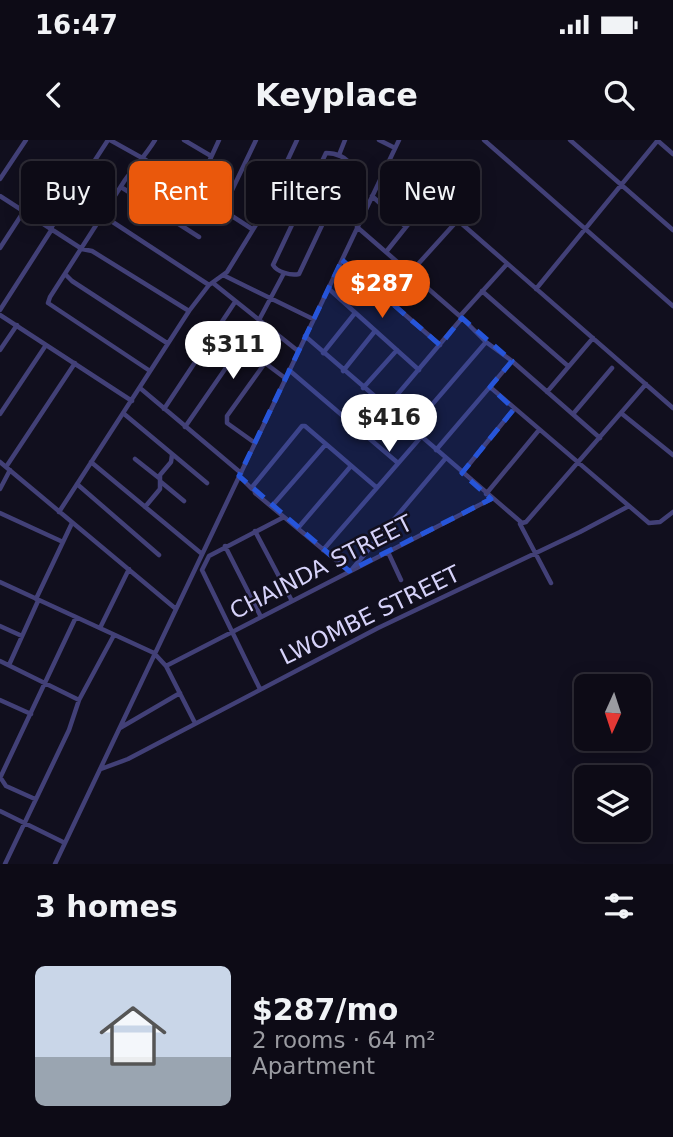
<!DOCTYPE html>
<html lang="en">
<head>
<meta charset="utf-8">
<style>
	:root { --surface:#0d0b16; --page:#16141f; --text:#f1f3f6; --muted:#9a9ba1; --line:#2d2b35; --accent:#ea580c }
	body { margin:0; font-family:"DejaVu Sans",sans-serif; background:var(--page); color:var(--text); height:100vh; display:flex; flex-direction:column; font-size:26px; white-space:nowrap }
	* { box-sizing:border-box; margin:0 }
	p { font-size:23px; color:var(--muted) }
	.icon { flex:none; width:38px; height:38px; fill:none; stroke:currentColor; stroke-width:2; stroke-linecap:round; stroke-linejoin:round }
	.map { position:relative; height:724px; overflow:hidden }
	.sheet { display:flex; flex-direction:column; background:var(--surface); flex:1 }
	.sheet>* { flex:none }
	.guide { position:absolute; left:21px; top:21px; width:632px; height:63px; display:flex; gap:14px }
	.needle { width:46px; rotate:183deg }
	.tools { position:absolute; left:574px; top:534px; display:grid; gap:14px }
	.tools a { display:grid; place-items:center; width:77px; height:77px; border-radius:10px; background:var(--surface); box-shadow:0 4px 18px #0003,0 0 0 2px var(--line); font-size:35px }
	.price { position:absolute; translate:-50% -60px; padding:0 16px; border-radius:24px; background:#fff; color:#222; font-size:23px; line-height:46px; filter:drop-shadow(0 2px 4px #0008) }
	.price::after { content:''; position:absolute; left:50%; top:42px; width:21px; height:16px; margin-left:-10px; background:inherit; clip-path:polygon(0 0,100% 0,50% 100%) }
	.price.on { background:var(--accent); color:#fff }
	ul { padding:0; list-style:none }
	li { display:flex; align-items:center; gap:21px; height:175px; padding:0 35px }
	li span { display:grid; place-items:center; flex:none; width:196px; height:140px; border-radius:10px; color:#555 }
	li>.icon { margin-inline-start:auto }
	span .icon { width:84px; height:84px; fill:#fffc; stroke-width:1 }
	li b { font-size:30px }
	h2 { display:flex; justify-content:space-between; align-items:center; height:84px; padding:0 35px; font-size:30px }
	.chip { padding:0 24px; border-radius:10px; background:var(--surface); box-shadow:0 4px 18px #0003,0 0 0 2px var(--line); font-size:24px; line-height:63px }
	.chip.on { background:var(--accent); color:#fff }
	.status { display:flex; justify-content:space-between; align-items:center; height:49px; padding:0 35px; background:var(--surface); direction:ltr }
	.status svg { height:19px; fill:currentColor }
	header { display:flex; justify-content:space-between; align-items:center; height:91px; padding:0 35px; background:var(--surface); font-size:32px; font-weight:700 }
	.map>svg:first-child { display:block }
	.lines { fill:none; stroke-linecap:round; stroke-linejoin:round }
	.minor { stroke:#424077; stroke-width:4.5 }
	.marked { fill:#2655da; fill-opacity:0.2; stroke:#2655da; stroke-width:5; stroke-dasharray:14 9; stroke-linejoin:round }
	.labels { text-anchor:middle; stroke-width:5; stroke-linejoin:round; paint-order:stroke }
	.street-label { font-size:23px; fill:#d6d2f9; stroke:#110f1e }
</style>
</head>
<body>
<div class="status"><b>16:47</b><svg viewBox="0 0 49 12"><path d="M0 12V9h3v3zM5 12V6h3v6zM10 12V3h3v9zM15 12V0h3v12zM26 1h20v11H26zM47 4h2v5h-2z"/></svg></div>
<header><svg class="icon" aria-label="back" viewBox="0 0 24 24"><path d="M15 5l-7 7 7 7"/></svg>Keyplace<svg class="icon" aria-label="search" viewBox="0 0 24 24"><circle cx="10" cy="10" r="6"/><path d="M15 15l6 6"/></svg></header>
<div class="map">
<svg width="673" height="724" viewBox="0 0 673 724">
	<rect width="100%" height="100%" fill="#110f1e"/>
	<g class="lines">
		<path class="minor" d="M110,0L144,19L252,89
			M184,0L211,16
			M379,0L395,8
			M484,0L673,166
			M570,0L673,90
			M657,0L673,14
			M326,13C335,13 348,17 350,26L299,134C291,136 277,132 273,125Z
			M339,15L345,0
			M388,22L431,57L673,268
			M0,39L26,0
			M121,47L199,97
			M195,52L219,0
			M0,56L82,109L92,111L189,171
			M372,56L406,87L431,57
			M223,69L256,0
			M102,75L209,145
			M357,87L462,178L486,202L512,221L600,298
			M51,88L108,0
			M0,108L24,71
			M386,112L406,87
			M342,120L440,205
			M410,133L457,81
			M65,134L72,141L167,203
			M223,135L313,179
			M213,143L298,211
			M329,149L419,230
			M536,149L658,0
			M482,151L568,226
			M0,170L52,89
			M0,175L132,261
			M460,176L507,124
			M305,196L522,383L526,382L646,244
			M0,210L17,185
			M323,213L355,173
			M289,230L398,323
			M150,231L48,163L50,157L125,40C135,26 146,15 155,0
			M343,231L375,191
			M490,247L649,383L660,382L673,372
			M140,248L241,333
			M363,248L397,210
			M547,252L593,198
			M386,268L462,178
			M164,269L235,162
			M123,273L207,343
			M621,273L673,315
			M0,274L46,205
			M573,274L612,228
			M185,287L259,180L284,133
			M411,289L486,202
			M255,303L227,283V276L265,223L285,238
			M436,310L512,221
			M135,319L159,338
			M0,322L176,469
			M91,322L202,414
			M6,327L75,223
			M462,333L514,269
			M239,336L252,349
			M161,342L184,361
			M77,344L159,415
			M0,349L10,330
			M486,354L539,290
			M272,366L326,304
			M145,367L160,349V335L171,322L172,315
			M59,372L189,171L209,145L227,132L262,75L297,0
			M0,373L63,402
			M520,384L551,443
			M298,388L351,326
			M255,391L292,461
			M225,406L261,477
			M323,410L421,297
			M388,412L401,440
			M353,428L445,319
			M349,431L255,353L253,346L302,286H305L376,347
			M0,442L154,513L166,526L195,583
			M36,459L72,383
			M0,486L22,496
			M100,488L129,429
			M0,521L79,560
			M9,525L38,461
			M166,526L491,359
			M260,549L202,430L209,416L284,377
			M0,560L31,574
			M120,588L180,553
			M101,629L128,619L378,488L580,392L629,366
			M0,637L6,646L35,659
			M0,638L76,477
			M0,671L65,703
			M5,724L69,590L79,560L114,495
			M55,724L399,0"/>
	</g>
	<path class="marked" d="M342,120L440,205L462,178L512,221L490,247L514,269L462,333L491,359L349,431L239,336Z"/>
	<g class="labels">
		<g class="street-label">
			<text transform="translate(321 427) rotate(-27)" y="8">CHAINDA STREET</text>
			<text transform="translate(370 475) rotate(-26)" y="8">LWOMBE STREET</text>
		</g>
	</g>
</svg>
<div class="tools">
<a><svg class="needle" viewBox="-14 -14 28 28"><path d="M0-13l5 13h-10z" fill="#e53935"/><path d="M0 13l5-13h-10z" fill="#9a9ba1"/></svg></a>
<a><svg class="icon" aria-label="layers" viewBox="0 0 24 24"><path d="M12 4l9 5-9 5-9-5zM3 14l9 5 9-5"/></svg></a>
</div>
<b class="price on" style="left:382px;top:180px">$287</b>
<b class="price" style="left:233px;top:241px">$311</b>
<b class="price" style="left:389px;top:314px">$416</b>
<div class="guide">
<a class="chip">Buy</a>
<a class="chip on">Rent</a>
<a class="chip">Filters</a>
<a class="chip">New</a>
</div>
</div>
<section class="sheet">
<h2>3 homes<svg class="icon" aria-label="filters" viewBox="0 0 24 24"><path d="M4 7h16M4 17h16"/><circle cx="9" cy="7" r="2"/><circle cx="15" cy="17" r="2"/></svg></h2>
<ul>
<li><span style="background:linear-gradient(#c9d6e8 65%,#9aa5b1 0)"><svg class="icon" aria-label="home" viewBox="0 0 24 24"><path d="M3 11l9-7 9 7M6 9v11h12V9"/></svg></span><div><b>$287/mo</b><p>2 rooms · 64 m²</p><p>Apartment</p></div></li>
</ul>
</section>
</body>
</html>
